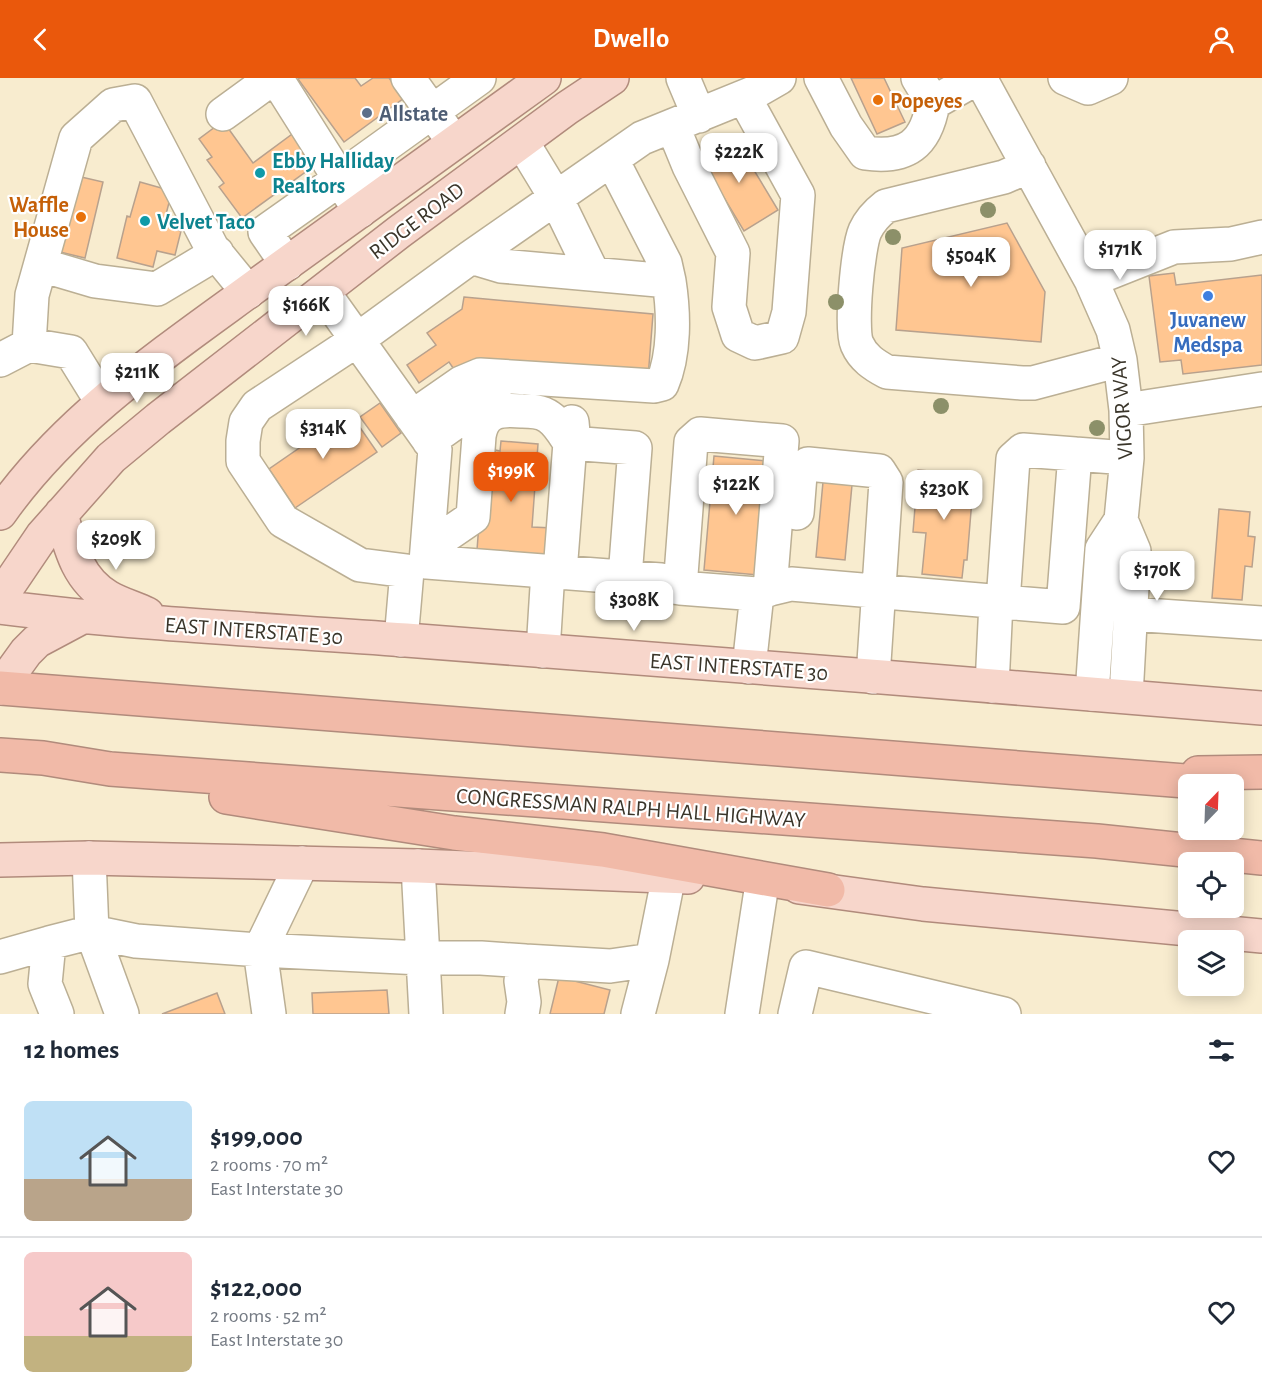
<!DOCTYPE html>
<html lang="en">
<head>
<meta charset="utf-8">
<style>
	:root { --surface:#fff; --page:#f6f6f7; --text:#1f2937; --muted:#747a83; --line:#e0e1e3; --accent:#ea580c }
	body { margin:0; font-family:"Alegreya Sans",sans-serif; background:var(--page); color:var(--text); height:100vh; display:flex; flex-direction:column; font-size:22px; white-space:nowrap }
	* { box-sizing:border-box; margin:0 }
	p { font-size:20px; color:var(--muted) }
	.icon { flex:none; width:33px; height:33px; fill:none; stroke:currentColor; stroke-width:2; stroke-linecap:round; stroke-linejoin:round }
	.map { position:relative; height:936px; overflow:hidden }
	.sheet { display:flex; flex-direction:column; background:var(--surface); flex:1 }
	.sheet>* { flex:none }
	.needle { width:39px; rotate:23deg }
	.controls { position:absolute; left:1178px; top:696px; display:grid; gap:12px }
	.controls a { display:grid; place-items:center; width:66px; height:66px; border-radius:9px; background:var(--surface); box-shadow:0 3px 15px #0003; font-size:30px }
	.price { position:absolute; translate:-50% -51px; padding:0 14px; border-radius:12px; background:#fff; color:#222; font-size:20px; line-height:39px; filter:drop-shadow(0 2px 3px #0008) }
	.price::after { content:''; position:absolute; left:50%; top:36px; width:18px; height:14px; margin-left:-9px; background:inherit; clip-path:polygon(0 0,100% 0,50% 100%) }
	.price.active { background:var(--accent); color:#fff }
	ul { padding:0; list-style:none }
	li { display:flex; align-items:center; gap:18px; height:150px; padding:0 24px }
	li+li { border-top:2px solid var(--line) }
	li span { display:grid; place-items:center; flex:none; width:168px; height:120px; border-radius:9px; color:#555 }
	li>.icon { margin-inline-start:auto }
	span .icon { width:72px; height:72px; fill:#fffc; stroke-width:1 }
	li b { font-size:26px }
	h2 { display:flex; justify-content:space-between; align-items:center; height:72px; padding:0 24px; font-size:26px }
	header { display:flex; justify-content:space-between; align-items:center; height:78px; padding:0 24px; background:var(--accent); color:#fff; font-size:27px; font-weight:700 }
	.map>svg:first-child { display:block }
	.building { fill:#ffc691; stroke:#b8a18d; stroke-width:1.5 }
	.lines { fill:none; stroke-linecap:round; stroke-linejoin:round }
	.minor-casing { stroke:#bbaf94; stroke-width:36 }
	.major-casing { stroke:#b18b7c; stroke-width:36 }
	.highway-casing { stroke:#b18b7c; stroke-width:36 }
	.minor { stroke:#fff; stroke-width:33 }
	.major { stroke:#f7d6cb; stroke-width:33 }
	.highway { stroke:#f1baa8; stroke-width:33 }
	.tree { fill:#8c9069 }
	.food-dot { fill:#e8710a; stroke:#fff; stroke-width:2 }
	.service-dot { fill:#5c6f8a; stroke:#fff; stroke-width:2 }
	.culture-dot { fill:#0f9aa8; stroke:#fff; stroke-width:2 }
	.shop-dot { fill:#3f7fe0; stroke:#fff; stroke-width:2 }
	.labels { text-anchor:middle; stroke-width:4.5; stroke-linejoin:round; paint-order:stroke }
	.food-label { font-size:22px; font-weight:bold; fill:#c56008; stroke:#fff; text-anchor:start }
	.service-label { font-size:22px; font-weight:bold; fill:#4e5e75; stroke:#fff; text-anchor:start }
	.culture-label { font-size:22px; font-weight:bold; fill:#0d838f; stroke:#fff; text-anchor:start }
	.street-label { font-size:22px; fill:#3a352a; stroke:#fff }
	.shop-label { font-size:22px; font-weight:bold; fill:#366cbe; stroke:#fff }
</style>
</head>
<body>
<header><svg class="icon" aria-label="back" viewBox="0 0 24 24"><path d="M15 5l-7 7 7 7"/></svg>Dwello<svg class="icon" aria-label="person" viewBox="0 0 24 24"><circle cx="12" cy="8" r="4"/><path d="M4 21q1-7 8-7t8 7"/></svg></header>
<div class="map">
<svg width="1262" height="936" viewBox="0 0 1262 936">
	<rect width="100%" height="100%" fill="#f8eccf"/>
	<path class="building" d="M300,0H355L361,8L373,0H389L404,20L344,64L298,1Z
		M851,0H884L905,44L877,56Z
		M223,43L253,85L299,51L322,82L242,140L219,109L224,105L207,82L212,79L199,61Z
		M734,59L778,132L744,153L700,80Z
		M77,98L103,104L85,180L60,174Z
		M140,104L172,113L163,148L181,153L175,177L157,173L153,189L117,180L127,138L130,139Z
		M1007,145L1045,214L1041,264L896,252L902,170Z
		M1174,195L1176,207L1262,197V287L1183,296L1181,282L1160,284L1149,198Z
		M464,219L653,236L648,300H460L449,284L419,305L407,287L436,267L427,255L462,231Z
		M380,325L401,355L382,369L360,339Z
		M350,335L377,374L295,430L269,391Z
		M501,363L538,366L532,449L553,450L551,478L477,472L484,379L495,380V372L500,373Z
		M714,378L767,383L758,497L704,492Z
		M918,392L974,397L967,482H964L962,500L922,496L926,455L913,454Z
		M823,404L852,407L845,482L816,479Z
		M1219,431L1250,434L1248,458L1255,459L1252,489L1245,488L1242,522L1212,520Z
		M559,899L610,912L604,936H550Z
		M387,912L389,936H313L312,915Z
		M217,915L225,936H162Z"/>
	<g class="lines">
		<g class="minor-casing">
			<path id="minor" d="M408,0L446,53
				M683,0L699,38
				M821,0L846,48L865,75C907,81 926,66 933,25L918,0
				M980,0L1091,202L1113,252L1120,282L1126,332L1127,380L1121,442L1102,471L1092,616
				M1065,0L1088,10L1111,0
				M933,25L977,0
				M223,36L263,7C271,4 276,6 283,11L360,133
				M673,49L689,88L733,175L729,229L738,257L755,265L782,259L789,234L798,117L744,19
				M522,64L556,120L593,196
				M612,82L665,185L669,203
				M1029,88L1004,99L886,128C877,135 870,142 865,153C858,169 850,250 857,266C863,280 874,287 887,294L1022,305H1033L1120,282
				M380,117L358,87L479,0
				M287,186L265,154L340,101
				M41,187L95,203L157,211L217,175
				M1091,202L1174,169L1231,166L1262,159
				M323,214L435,371L426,484
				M29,267L32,217L76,60L113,27L135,23L212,170L248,214
				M0,282L29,267L71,274L102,324
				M1126,332L1262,311
				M412,339L461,305L480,297L654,308L662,306C675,276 674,235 669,203L501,188L471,179
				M429,363L484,324L495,321
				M797,435L800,397L808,386L879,393L886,404L873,599
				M1121,442L1134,473L1126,618
				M428,462L438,463L473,439L479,358C483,333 499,331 522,333C531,333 541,333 549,339C558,345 564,356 570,365L635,370L625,499
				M427,484L661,502L672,509L680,510L757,516L770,511L782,363L700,356L691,364L680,510
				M560,494L570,365L573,355L572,344
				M770,511L791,506L1003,524L1013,381L1023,372L1127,380
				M1003,524L1063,529L1075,376
				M1131,536L1262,545
				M401,562L407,493L360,487L283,443L243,383V363L246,344L257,328L357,262L471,179L642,60L753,15L779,0
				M543,573L548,493
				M749,589L757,516
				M992,608L996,524
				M418,788L426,936
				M92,854L136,863L260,872L421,880H481L525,883L521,903L524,924L522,936
				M92,854L122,936
				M0,879L49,865
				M525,883L610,888L652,882L669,797
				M57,936L45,906L49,865L92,854L89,780
				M269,936L260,872L302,785
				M638,936L652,882
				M742,936L762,806
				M795,936L806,889L1004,936"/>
		</g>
		<g class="major-casing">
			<path id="major" d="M0,435C68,338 170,271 264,202C357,135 450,67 544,0
				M61,436C70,468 77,501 108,519C120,526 134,530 147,536
				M0,520L42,458L111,380L158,341L399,154L567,30L612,0
				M0,529C135,546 270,552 406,562C691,585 977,605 1262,630
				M0,610L26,574L37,563L82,539
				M0,782L89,780L418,788L688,799
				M799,809L923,826L1262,858"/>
		</g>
		<g class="highway-casing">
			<path id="highway" d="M0,610L1224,706
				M0,677L43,680L110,691L1097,763L1262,780
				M1198,695L1262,694
				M226,719L454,755L603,772L828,812"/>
		</g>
		<use href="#minor" class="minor"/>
		<use href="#major" class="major"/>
		<use href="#highway" class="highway"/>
	</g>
	<g class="tree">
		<circle cx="988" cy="132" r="8"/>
		<circle cx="893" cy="159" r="8"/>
		<circle cx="836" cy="224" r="8"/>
		<circle cx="941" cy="328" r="8"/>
		<circle cx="1097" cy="350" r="8"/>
	</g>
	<g class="food-dot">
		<circle cx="878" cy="22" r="6"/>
		<circle cx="81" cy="139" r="6"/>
	</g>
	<circle class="service-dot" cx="367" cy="35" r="6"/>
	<g class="culture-dot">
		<circle cx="260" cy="95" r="6"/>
		<circle cx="145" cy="143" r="6"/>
	</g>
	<circle class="shop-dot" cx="1208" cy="218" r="6"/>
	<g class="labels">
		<g class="food-label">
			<text x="890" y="30">Popeyes</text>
			<text x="69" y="134" text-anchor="end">Waffle<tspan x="69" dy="25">House</tspan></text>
		</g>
		<g class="service-label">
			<text x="379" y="43">Allstate</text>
		</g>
		<g class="culture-label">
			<text x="272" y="90">Ebby Halliday<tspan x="272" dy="25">Realtors</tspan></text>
			<text x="157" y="151">Velvet Taco</text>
		</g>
		<g class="street-label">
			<text transform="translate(416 142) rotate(-37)" y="8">RIDGE ROAD</text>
			<text transform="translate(1121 330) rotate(-94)" y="8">VIGOR WAY</text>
			<text transform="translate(254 552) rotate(4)" y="8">EAST INTERSTATE 30</text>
			<text transform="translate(739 588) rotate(4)" y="8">EAST INTERSTATE 30</text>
			<text transform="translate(631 729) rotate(4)" y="8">CONGRESSMAN RALPH HALL HIGHWAY</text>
		</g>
		<g class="shop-label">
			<text x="1208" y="249">Juvanew<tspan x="1208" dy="25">Medspa</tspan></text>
		</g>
	</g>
</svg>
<div class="controls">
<a><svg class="needle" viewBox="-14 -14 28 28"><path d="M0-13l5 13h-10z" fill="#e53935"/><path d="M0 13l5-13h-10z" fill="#747a83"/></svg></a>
<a><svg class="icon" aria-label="locate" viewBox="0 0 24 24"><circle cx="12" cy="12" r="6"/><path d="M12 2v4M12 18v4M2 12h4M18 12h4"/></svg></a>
<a><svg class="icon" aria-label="layers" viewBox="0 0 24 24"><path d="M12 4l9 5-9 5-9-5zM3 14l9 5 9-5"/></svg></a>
</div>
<b class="price" style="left:739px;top:106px">$222K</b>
<b class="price" style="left:1120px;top:203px">$171K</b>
<b class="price" style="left:971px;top:210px">$504K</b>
<b class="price" style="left:306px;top:259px">$166K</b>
<b class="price" style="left:137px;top:326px">$211K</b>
<b class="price" style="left:323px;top:382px">$314K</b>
<b class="price active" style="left:511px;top:425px">$199K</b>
<b class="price" style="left:736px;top:438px">$122K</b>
<b class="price" style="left:944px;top:443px">$230K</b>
<b class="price" style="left:116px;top:493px">$209K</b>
<b class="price" style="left:1157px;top:524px">$170K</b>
<b class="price" style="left:634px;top:554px">$308K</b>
</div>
<section class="sheet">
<h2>12 homes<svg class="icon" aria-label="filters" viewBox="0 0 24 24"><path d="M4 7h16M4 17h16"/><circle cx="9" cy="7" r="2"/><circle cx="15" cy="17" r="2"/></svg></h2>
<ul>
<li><span style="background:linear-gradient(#bfe0f5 65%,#b9a48a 0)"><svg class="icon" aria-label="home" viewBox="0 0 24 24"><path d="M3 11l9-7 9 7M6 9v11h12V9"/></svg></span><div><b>$199,000</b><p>2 rooms · 70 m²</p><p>East Interstate 30</p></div><svg class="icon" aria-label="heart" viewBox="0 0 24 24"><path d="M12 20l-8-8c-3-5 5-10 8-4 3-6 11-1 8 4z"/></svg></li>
<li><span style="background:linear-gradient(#f6c9c9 70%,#c2b280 0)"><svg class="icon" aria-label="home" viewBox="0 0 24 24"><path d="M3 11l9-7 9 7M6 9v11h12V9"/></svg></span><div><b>$122,000</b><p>2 rooms · 52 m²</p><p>East Interstate 30</p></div><svg class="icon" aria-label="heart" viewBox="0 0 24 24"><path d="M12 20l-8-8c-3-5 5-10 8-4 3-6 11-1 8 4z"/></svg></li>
</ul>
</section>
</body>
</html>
